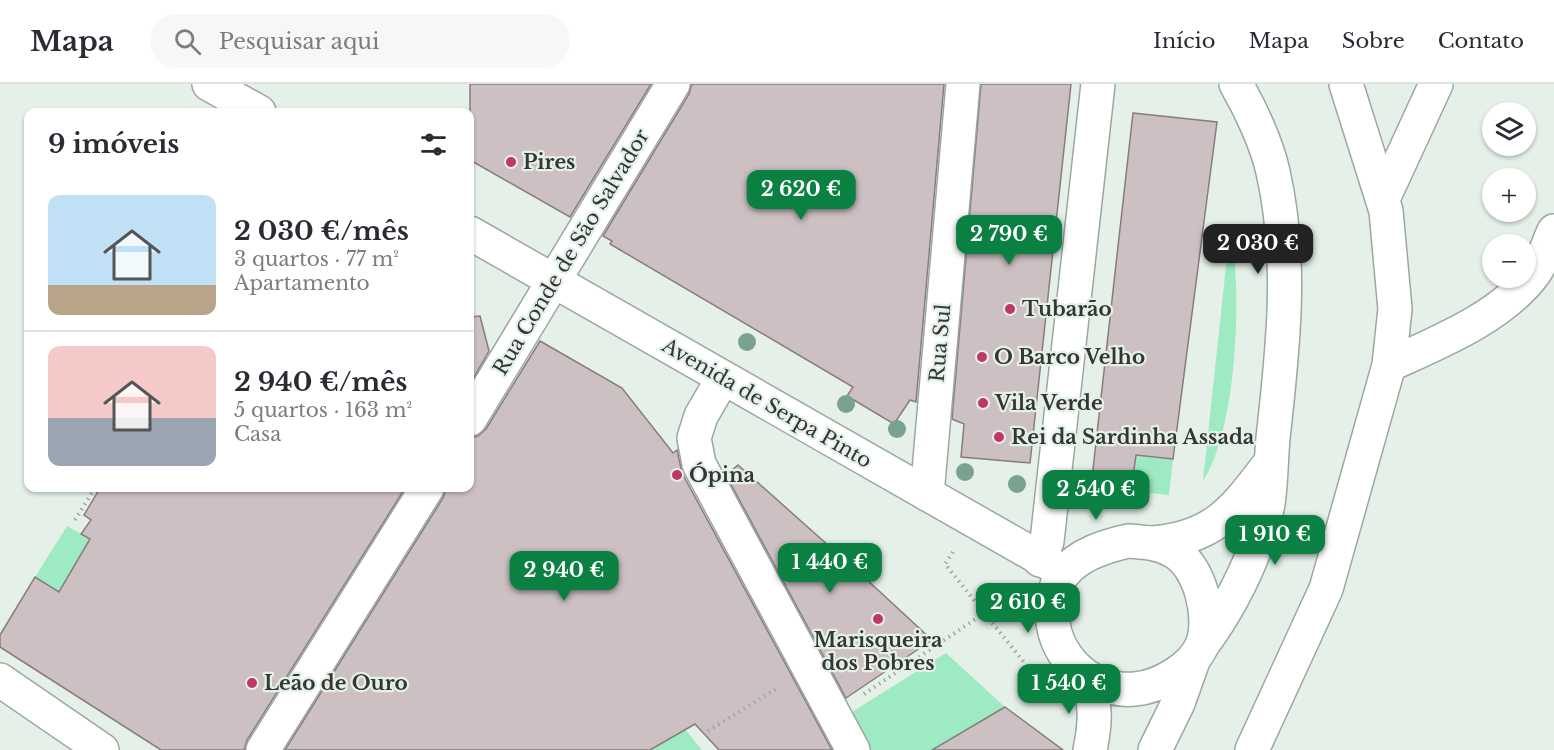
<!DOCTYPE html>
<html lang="pt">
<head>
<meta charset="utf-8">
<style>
	:root { --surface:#fff; --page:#f7f7f7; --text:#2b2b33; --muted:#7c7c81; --line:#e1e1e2; --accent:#0b8043 }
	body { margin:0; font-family:"Libre Baskerville",serif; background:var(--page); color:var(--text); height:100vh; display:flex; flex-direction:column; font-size:22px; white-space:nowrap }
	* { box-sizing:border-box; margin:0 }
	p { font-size:20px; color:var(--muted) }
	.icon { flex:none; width:33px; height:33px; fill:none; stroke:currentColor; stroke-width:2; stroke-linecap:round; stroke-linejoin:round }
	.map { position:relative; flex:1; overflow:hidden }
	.panel { position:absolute; left:24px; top:24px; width:450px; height:384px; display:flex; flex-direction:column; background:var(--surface); border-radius:12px; box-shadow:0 2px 4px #0004 }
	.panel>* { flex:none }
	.tools { position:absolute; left:1482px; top:18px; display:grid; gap:12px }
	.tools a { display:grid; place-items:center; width:54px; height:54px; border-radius:50%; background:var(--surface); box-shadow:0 2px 4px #0004; font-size:30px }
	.price { position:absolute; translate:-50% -51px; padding:0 14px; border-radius:12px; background:var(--accent); color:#fff; font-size:20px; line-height:39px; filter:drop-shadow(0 2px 3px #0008) }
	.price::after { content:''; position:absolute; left:50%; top:36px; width:18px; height:14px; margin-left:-9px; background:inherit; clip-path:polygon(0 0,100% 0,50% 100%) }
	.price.current { background:#222; color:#fff }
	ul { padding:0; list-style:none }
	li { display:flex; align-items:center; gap:18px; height:150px; padding:0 24px }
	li+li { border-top:2px solid var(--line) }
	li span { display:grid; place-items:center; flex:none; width:168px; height:120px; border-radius:12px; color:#555 }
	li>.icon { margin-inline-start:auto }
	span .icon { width:72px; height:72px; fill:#fffc; stroke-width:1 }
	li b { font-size:26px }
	h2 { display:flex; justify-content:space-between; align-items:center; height:72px; padding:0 24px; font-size:26px }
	header { display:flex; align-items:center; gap:36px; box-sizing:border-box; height:84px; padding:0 30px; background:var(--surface); border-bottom:2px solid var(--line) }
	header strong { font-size:28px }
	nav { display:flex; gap:33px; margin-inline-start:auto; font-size:21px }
	.search { width:420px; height:54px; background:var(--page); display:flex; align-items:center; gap:15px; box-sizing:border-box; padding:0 21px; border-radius:33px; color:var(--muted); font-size:22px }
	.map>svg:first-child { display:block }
	.green { fill:#9eebc3 }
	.building { fill:#ccc0c3; stroke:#877c7e; stroke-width:1.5 }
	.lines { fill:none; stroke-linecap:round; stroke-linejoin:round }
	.minor-casing { stroke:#9da7a1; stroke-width:36 }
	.major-casing { stroke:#9da7a1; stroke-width:36 }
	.path { stroke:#9ea7a2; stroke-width:4; stroke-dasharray:1.5 4.5; stroke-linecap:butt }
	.minor { stroke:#fff; stroke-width:33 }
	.major { stroke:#fff; stroke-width:33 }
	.tree { fill:#79a28f }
	.poi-dot { fill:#c0356a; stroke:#e5f0e9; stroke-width:2 }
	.labels { text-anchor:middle; stroke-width:4.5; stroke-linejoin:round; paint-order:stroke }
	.poi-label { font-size:20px; font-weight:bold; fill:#323734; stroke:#e5f0e9; text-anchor:start }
	.street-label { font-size:20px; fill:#323734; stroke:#e5f0e9 }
</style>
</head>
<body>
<header>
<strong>Mapa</strong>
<div class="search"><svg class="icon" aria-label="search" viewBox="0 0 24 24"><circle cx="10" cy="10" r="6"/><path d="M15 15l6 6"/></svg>Pesquisar aqui</div>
<nav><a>Início</a><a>Mapa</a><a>Sobre</a><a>Contato</a></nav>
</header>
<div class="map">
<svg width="1554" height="666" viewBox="0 0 1554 666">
	<rect width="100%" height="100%" fill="#e5f0e9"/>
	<path class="green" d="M1230,145C1243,205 1237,346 1203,397Z
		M1136,371L1173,375L1169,411L1131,407Z
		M67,442L90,455L59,508L35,493Z
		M946,569L1005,623L932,666H865L847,631Z
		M685,645L702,666H650Z"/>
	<path class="building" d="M470,0H651L570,133L470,76Z
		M692,0H944L916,318L910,316L894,340L847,312L853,303L610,160L612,157L603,152L689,10Z
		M981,0H1071L1030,379L961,373L964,340L952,335Z
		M1133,29L1217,38L1173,375L1136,371L1131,407L1091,403Z
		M480,232L489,267L470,300V233Z
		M540,257L622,304L673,369L677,366L682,389L832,666H719L695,640L650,666H285L443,414L446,404H470V354L478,352L486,345Z
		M738,381L865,494L932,556L846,614L726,391Z
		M100,404H405L247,656L244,666H161L0,563V551L35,493L59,508L90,455L81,450L91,436L84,431Z
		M1005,623L1063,666H932Z"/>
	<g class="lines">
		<g class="minor-casing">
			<path id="minor" d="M1383,115L1436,0
				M1389,281C1437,259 1503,233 1535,188C1543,176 1548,160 1554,147
				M723,294L701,332L694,354L699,380L853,666
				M470,335L673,0
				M927,410L963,0
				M1152,459C1215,454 1234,426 1270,379
				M1040,476L1047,457L1098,0
				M1203,560C1228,526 1247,489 1261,448C1272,417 1270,387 1273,354C1283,266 1293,175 1273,88C1267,60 1250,24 1236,0
				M0,596L102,666
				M263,666L427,404
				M1252,666L1326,505L1389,281L1395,225L1386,127L1346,0"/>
		</g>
		<g class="major-casing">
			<path id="major" d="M209,0L259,28
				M470,149L1064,488
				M1128,457C1144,458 1159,459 1173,467C1200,481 1213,534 1202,561C1193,584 1159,603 1135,605C1086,610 1043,562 1054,514C1055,506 1058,495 1064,489C1079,470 1106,462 1128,457Z
				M1087,593C1096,621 1096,637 1090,666
				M1155,666L1178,619L1194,574"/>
		</g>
		<path class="path" d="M75,436L95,404
			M953,468L945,480L1027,582
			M864,610L983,530
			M708,647L779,603"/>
		<use href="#minor" class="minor"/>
		<use href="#major" class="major"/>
	</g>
	<g class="tree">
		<circle cx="747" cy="258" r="9"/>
		<circle cx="846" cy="320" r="9"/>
		<circle cx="897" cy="345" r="9"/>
		<circle cx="965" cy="388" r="9"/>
		<circle cx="1017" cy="400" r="9"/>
	</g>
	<g class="poi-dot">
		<circle cx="511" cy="78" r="6"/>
		<circle cx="1010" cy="225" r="6"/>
		<circle cx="982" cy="273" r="6"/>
		<circle cx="983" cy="319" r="6"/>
		<circle cx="999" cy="353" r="6"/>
		<circle cx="677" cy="391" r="6"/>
		<circle cx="878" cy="535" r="6"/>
		<circle cx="252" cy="599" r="6"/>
	</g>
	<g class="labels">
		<g class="poi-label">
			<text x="523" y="85">Pires</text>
			<text x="1022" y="232">Tubarão</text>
			<text x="994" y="280">O Barco Velho</text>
			<text x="995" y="326">Vila Verde</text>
			<text x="1011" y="360">Rei da Sardinha Assada</text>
			<text x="689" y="398">Ópina</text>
			<text x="878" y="563" text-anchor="middle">Marisqueira<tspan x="878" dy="23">dos Pobres</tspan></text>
			<text x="264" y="606">Leão de Ouro</text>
		</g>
		<g class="street-label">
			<text transform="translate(571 168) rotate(-59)" y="7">Rua Conde de São Salvador</text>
			<text transform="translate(940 259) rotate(-85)" y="7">Rua Sul</text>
			<text transform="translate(767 319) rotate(30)" y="7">Avenida de Serpa Pinto</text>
		</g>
	</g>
</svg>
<div class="tools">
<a><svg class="icon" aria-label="layers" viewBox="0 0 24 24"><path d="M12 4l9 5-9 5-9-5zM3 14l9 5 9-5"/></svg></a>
<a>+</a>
<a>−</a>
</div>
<b class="price" style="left:801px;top:137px">2 620 €</b>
<b class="price" style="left:1009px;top:182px">2 790 €</b>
<b class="price current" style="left:1258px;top:191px">2 030 €</b>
<b class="price" style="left:1096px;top:437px">2 540 €</b>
<b class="price" style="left:1275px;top:482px">1 910 €</b>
<b class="price" style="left:830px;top:510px">1 440 €</b>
<b class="price" style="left:564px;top:518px">2 940 €</b>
<b class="price" style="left:1028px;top:550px">2 610 €</b>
<b class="price" style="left:1069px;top:631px">1 540 €</b>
<section class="panel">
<h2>9 imóveis<svg class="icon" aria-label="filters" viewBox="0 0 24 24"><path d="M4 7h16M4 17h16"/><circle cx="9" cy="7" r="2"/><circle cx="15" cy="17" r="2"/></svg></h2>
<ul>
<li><span style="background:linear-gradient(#bfe0f5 75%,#b9a48a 0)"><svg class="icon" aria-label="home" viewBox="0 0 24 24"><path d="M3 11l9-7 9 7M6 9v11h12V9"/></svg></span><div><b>2 030 €/mês</b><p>3 quartos · 77 m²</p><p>Apartamento</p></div></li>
<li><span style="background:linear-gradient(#f6c9c9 60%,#9aa5b1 0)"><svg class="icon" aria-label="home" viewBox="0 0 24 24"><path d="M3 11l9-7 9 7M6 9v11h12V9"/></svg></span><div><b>2 940 €/mês</b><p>5 quartos · 163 m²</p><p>Casa</p></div></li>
</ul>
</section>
</div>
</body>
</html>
